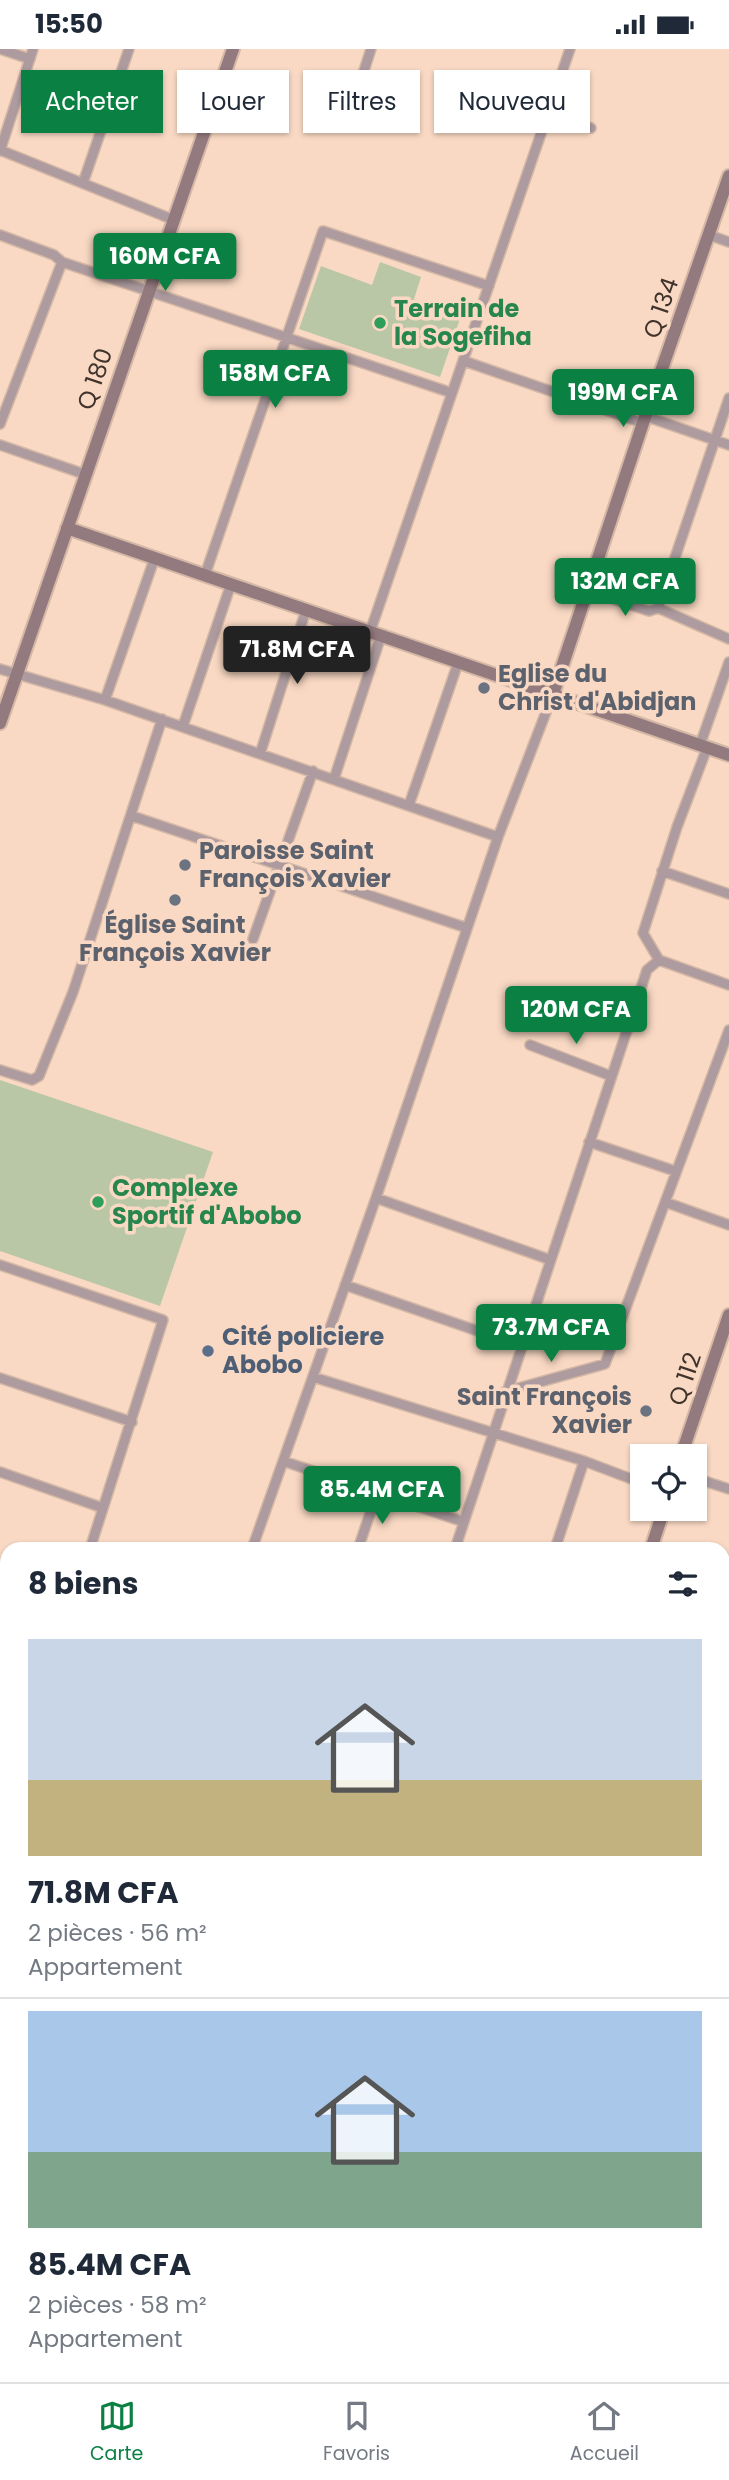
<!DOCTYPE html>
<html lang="fr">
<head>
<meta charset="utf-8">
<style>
	:root { --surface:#fff; --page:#f6f6f7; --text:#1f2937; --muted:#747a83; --line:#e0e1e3; --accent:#0b8043 }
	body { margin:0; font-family:Poppins,sans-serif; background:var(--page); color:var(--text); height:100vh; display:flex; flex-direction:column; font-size:26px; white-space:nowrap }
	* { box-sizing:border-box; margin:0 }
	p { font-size:23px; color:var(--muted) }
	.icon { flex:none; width:38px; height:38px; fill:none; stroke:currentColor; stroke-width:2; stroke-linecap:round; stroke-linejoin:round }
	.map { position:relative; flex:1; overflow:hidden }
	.panel { position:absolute; left:0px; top:1493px; width:730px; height:842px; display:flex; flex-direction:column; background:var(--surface); border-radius:21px 21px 0 0; box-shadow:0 2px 5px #0004 }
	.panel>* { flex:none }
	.guide { position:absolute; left:21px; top:21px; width:688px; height:63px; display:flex; gap:14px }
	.tools { position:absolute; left:630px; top:1395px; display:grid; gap:14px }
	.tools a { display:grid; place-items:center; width:77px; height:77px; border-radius:0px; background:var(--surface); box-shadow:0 2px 5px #0004; font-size:35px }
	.price { position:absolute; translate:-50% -60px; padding:0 16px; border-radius:7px; background:var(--accent); color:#fff; font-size:23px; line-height:46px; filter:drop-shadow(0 2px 4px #0008) }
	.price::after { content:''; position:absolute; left:50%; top:42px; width:21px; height:16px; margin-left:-10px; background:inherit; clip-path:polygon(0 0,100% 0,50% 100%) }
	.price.active { background:#222; color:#fff }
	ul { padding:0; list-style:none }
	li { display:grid; align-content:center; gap:14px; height:371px; padding:0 28px }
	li+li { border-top:2px solid var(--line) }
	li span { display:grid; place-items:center; height:217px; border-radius:0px; color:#555 }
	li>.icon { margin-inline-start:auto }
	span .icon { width:126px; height:126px; fill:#fffc; stroke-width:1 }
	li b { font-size:30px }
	h2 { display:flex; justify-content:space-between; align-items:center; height:84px; padding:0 28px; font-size:30px }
	.pill { padding:0 24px; border-radius:0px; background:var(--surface); box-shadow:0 2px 5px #0004; font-size:24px; line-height:63px }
	.pill.active { background:var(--accent); color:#fff }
	.status { display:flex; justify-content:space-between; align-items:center; height:49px; padding:0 35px; background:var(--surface); direction:ltr }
	.status svg { height:19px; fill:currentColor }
	.tabs { display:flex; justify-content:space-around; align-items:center; height:98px; border-top:2px solid var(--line); background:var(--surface); font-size:19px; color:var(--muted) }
	.tabs a { display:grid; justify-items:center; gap:4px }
	.tabs .active { color:var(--accent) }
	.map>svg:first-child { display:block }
	.green { fill:#bac7a6 }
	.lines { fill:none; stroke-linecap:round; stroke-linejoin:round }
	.street-casing { stroke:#d4b8a5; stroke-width:12 }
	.secondary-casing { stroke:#d4b8a5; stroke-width:16 }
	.street { stroke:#ad9b9f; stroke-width:9 }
	.secondary { stroke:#937a7f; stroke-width:12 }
	.leisure-dot { fill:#2e9e5b; stroke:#f9d9c4; stroke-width:2.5 }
	.worship-dot { fill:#6b7280; stroke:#f9d9c4; stroke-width:2.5 }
	.service-dot { fill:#5c6f8a; stroke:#f9d9c4; stroke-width:2.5 }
	.labels { text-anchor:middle; stroke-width:7; stroke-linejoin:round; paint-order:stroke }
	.street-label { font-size:24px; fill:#40332b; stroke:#f9d9c4 }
	.leisure-label { font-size:24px; font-weight:bold; fill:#27864d; stroke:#f9d9c4; text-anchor:start }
	.worship-label { font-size:24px; font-weight:bold; fill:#5b616d; stroke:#f9d9c4; text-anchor:start }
	.service-label { font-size:24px; font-weight:bold; fill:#4e5e75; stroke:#f9d9c4; text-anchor:start }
</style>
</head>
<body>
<div class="status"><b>15:50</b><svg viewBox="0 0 49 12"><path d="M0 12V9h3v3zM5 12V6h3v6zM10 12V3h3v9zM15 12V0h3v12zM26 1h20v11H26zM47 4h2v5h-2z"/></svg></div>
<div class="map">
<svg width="729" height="2333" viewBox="0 0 729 2333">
	<rect width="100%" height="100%" fill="#f9d9c4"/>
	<path class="green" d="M380,213L421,228L414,250L461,267L440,328L299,280L321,217L372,236Z
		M0,1031L213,1103L160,1257L0,1202Z
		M0,1905L7,1908V1942L0,1961Z"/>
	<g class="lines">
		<g class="street-casing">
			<path id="street" d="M0,0L30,10
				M361,31L371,0
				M549,64L591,79
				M0,101L174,171
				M0,102L33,0
				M83,134L129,0
				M0,186L54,206L62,213L452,344
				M709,186L729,193
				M464,312L643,374
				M645,367L729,396
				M0,375L62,213
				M0,396L84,425
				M205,526L323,182L489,237
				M588,541L649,562L658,559L729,590
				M658,559L729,349
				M370,583L570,0
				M0,620L105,651L498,788
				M105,651L155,508
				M183,677L231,535
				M700,696L729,613
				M707,699L677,778L643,884L659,911L729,936
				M260,705L306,561
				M334,730L381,587
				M409,756L458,614
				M132,767L467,879
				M662,822L729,845
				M253,890L313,722
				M530,996L611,1027
				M0,1021L32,1031L39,1027L73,943L162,670
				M589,1093L675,1122
				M376,1149L548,1210
				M665,1153L729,1176
				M0,1216L163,1271L90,1500
				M345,1236L521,1297
				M313,1328L584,1412L642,1434
				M0,1329L132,1373
				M504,1343L605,1315L729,981
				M283,1412L464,1473
				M0,1423L103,1459
				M695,1429L729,1440
				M252,1500L376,1149L498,788L553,645
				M358,1500L377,1444
				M455,1500L647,921L659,911
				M555,1500L584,1412
				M0,1520L7,1522
				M723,1536L729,1538
				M0,1645L7,1647
				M723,1684L729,1685
				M723,1808L729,1810
				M723,1836L729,1818
				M723,1895L729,1897
				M0,2041L7,2044
				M723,2157L729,2135
				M0,2189L7,2170
				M723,2200L729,2218
				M723,2270L729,2267
				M0,2323L7,2326
				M13,2328L29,2333
				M278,2328L280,2333
				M407,2328L409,2333
				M570,2328L572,2333
				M60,2333L62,2328
				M162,2333L164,2328
				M334,2333L349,2328
				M546,2333L562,2328"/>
		</g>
		<g class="secondary-casing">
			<path id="secondary" d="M67,479L729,706
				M553,645L643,374L729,127
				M0,674L233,0
				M681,1407L729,1266
				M651,1500L664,1460
				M0,1756L7,1758
				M723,2006L729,2008"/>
		</g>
		<use href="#street" class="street"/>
		<use href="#secondary" class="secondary"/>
	</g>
	<g class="leisure-dot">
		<circle cx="380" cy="274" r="7"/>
		<circle cx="98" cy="1153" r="7"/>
	</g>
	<g class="worship-dot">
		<circle cx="484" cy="639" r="7"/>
		<circle cx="185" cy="816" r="7"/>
		<circle cx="175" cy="851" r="7"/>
		<circle cx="646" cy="1362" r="7"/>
	</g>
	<circle class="service-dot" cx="208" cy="1302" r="7"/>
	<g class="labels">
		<g class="street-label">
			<text transform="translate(661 259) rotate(-71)" y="8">Q 134</text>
			<text transform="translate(95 330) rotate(-71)" y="8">Q 180</text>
			<text transform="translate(685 1330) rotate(-71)" y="8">Q 112</text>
		</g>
		<g class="leisure-label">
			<text x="394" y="268">Terrain de<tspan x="394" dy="28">la Sogefiha</tspan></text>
			<text x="112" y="1147">Complexe<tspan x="112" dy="28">Sportif d'Abobo</tspan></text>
		</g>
		<g class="worship-label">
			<text x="498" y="633">Eglise du<tspan x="498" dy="28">Christ d'Abidjan</tspan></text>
			<text x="199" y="810">Paroisse Saint<tspan x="199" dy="28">François Xavier</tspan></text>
			<text x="175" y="884" text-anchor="middle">Église Saint<tspan x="175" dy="28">François Xavier</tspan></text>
			<text x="632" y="1356" text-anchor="end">Saint François<tspan x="632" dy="28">Xavier</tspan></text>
		</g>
		<g class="service-label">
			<text x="222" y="1296">Cité policiere<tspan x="222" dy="28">Abobo</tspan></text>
		</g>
	</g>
</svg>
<div class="tools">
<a><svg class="icon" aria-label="locate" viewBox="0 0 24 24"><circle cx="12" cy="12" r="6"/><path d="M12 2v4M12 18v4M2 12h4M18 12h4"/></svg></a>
</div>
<b class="price" style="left:165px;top:244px">160M CFA</b>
<b class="price" style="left:275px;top:361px">158M CFA</b>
<b class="price" style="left:623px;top:380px">199M CFA</b>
<b class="price" style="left:625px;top:569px">132M CFA</b>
<b class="price active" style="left:297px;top:637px">71.8M CFA</b>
<b class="price" style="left:576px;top:997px">120M CFA</b>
<b class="price" style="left:551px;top:1315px">73.7M CFA</b>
<b class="price" style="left:382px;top:1477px">85.4M CFA</b>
<div class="guide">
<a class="pill active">Acheter</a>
<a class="pill">Louer</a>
<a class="pill">Filtres</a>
<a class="pill">Nouveau</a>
</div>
<section class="panel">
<h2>8 biens<svg class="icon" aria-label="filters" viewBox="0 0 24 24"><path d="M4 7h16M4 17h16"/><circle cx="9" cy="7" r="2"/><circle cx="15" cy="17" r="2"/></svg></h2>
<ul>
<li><span style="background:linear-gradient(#c9d6e8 65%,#c2b280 0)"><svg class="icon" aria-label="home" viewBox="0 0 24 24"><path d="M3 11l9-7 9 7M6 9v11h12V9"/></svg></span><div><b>71.8M CFA</b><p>2 pièces · 56 m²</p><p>Appartement</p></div></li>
<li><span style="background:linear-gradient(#a9c7e8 65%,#7fa58c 0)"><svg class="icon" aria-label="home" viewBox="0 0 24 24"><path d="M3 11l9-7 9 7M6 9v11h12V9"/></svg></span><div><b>85.4M CFA</b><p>2 pièces · 58 m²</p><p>Appartement</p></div></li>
</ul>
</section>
</div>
<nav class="tabs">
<a class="active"><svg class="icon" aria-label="map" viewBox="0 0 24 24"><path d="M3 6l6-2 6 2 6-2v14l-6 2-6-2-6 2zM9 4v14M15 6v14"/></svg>Carte</a>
<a><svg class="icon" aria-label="saved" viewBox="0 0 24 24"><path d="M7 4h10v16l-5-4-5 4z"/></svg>Favoris</a>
<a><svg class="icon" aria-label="home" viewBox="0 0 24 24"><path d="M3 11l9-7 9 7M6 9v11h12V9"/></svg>Accueil</a>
</nav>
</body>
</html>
